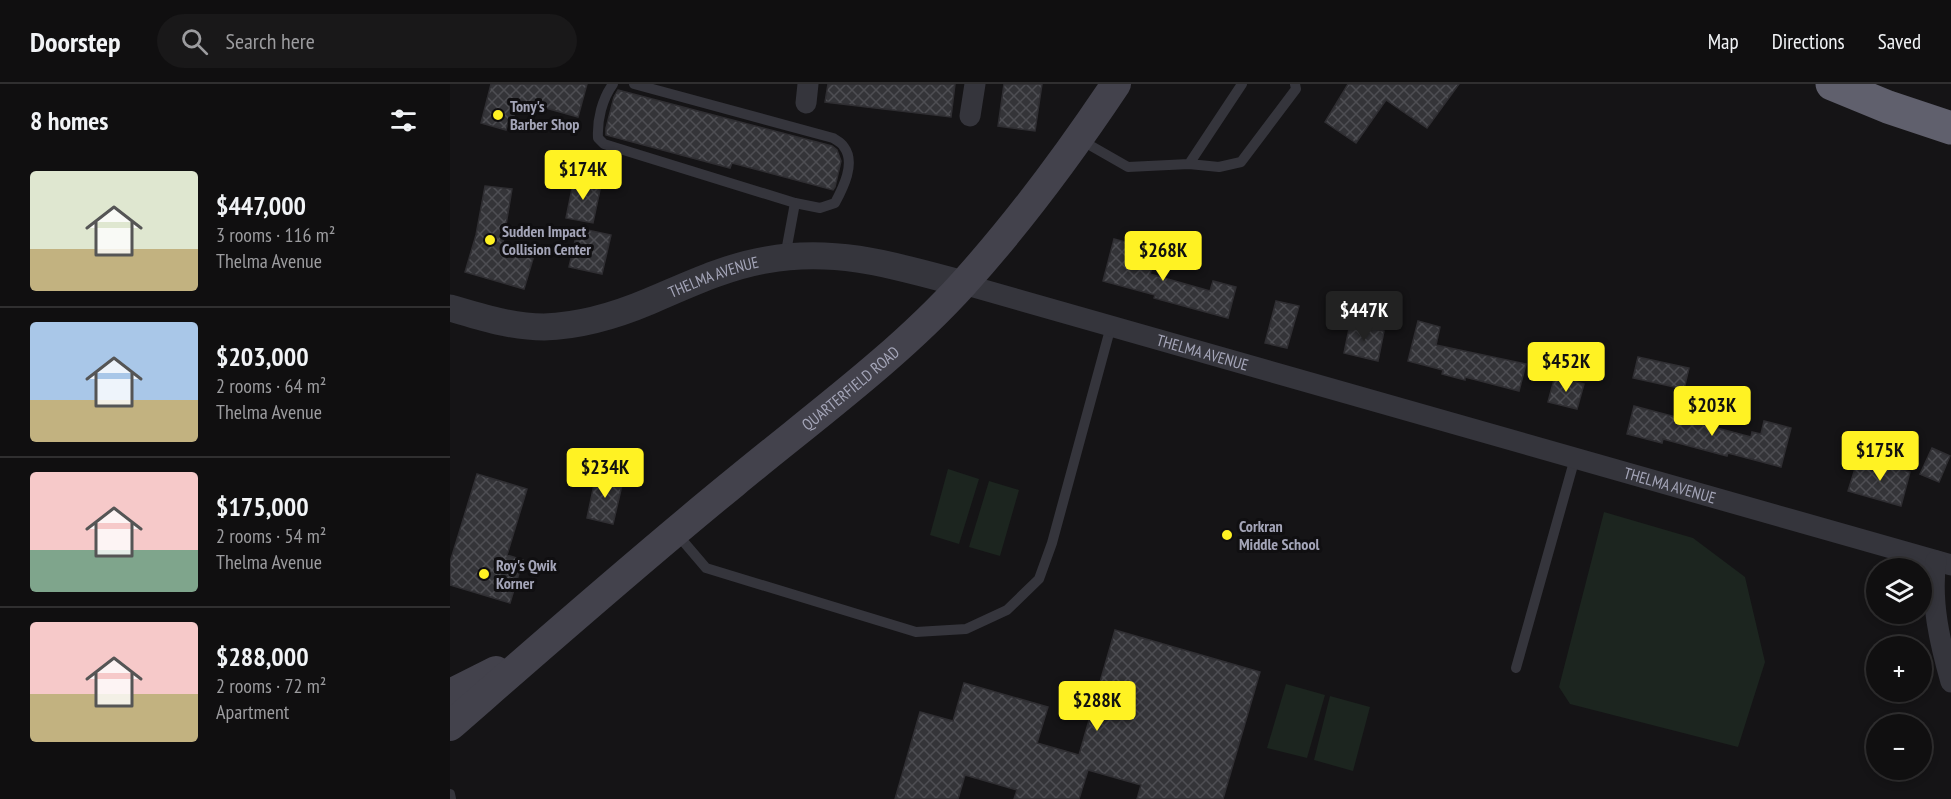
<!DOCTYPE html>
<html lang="en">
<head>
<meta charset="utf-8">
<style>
	:root { --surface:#100f10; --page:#191819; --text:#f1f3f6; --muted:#9c9c9f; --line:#302f30; --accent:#fff223 }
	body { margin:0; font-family:"PT Sans Narrow",sans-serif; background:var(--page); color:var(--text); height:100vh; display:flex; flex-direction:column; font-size:22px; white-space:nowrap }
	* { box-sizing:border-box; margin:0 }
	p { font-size:20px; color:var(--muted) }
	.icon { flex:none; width:33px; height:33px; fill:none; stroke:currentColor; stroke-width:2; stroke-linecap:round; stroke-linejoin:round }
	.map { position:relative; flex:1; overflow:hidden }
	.sheet { display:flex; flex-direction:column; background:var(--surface); width:450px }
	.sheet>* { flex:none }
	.fabs { position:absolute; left:1416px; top:474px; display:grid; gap:12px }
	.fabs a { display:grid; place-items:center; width:66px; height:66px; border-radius:50%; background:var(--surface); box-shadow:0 3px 9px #0003,0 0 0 2px var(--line); font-size:30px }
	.price { position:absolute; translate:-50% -51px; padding:0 14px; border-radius:6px; background:var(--accent); color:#111; font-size:20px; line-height:39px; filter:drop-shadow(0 2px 3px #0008) }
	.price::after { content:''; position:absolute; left:50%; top:36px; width:18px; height:14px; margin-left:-9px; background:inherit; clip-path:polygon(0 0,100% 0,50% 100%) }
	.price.on { background:#222; color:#fff }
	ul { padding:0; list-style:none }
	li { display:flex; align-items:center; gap:18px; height:150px; padding:0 30px }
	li+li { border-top:2px solid var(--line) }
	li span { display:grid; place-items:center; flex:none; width:168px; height:120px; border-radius:6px; color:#555 }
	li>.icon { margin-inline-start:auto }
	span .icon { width:72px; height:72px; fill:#fffc; stroke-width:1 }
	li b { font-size:26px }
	h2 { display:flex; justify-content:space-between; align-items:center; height:72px; padding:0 30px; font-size:26px }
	header { display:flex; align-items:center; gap:36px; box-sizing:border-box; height:84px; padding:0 30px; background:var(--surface); border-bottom:2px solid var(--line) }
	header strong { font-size:28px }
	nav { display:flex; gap:33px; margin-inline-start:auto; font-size:21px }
	.search { width:420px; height:54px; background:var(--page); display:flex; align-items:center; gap:15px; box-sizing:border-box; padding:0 21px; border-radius:33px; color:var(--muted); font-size:22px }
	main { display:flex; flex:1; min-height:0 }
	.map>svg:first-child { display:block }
	.pitch { fill:#1c251f }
	.building { fill:url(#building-cross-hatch); stroke:#2f2e32; stroke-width:1.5 }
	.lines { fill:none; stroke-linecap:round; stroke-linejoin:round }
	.service { stroke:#35353c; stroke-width:10 }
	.minor { stroke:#35353c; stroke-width:21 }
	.tertiary { stroke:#35353c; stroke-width:27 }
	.secondary { stroke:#43424c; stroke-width:30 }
	.motorway { stroke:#60606d; stroke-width:33 }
	.poi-dot { fill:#fff223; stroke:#100f11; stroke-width:2 }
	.labels { text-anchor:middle; stroke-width:6; stroke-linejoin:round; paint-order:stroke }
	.poi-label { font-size:16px; font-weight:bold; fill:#a4a5b8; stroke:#100f11; text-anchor:start }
	.street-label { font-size:16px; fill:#a4a5b8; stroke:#100f11 }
</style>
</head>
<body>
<header>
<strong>Doorstep</strong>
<div class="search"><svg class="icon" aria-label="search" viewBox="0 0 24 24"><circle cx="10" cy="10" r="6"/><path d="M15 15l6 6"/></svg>Search here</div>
<nav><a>Map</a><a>Directions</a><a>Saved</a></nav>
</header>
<main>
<section class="sheet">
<h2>8 homes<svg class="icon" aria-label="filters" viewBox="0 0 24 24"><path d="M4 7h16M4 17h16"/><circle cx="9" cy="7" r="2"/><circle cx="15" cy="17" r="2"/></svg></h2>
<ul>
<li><span style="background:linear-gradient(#dfe7d0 65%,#c2b280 0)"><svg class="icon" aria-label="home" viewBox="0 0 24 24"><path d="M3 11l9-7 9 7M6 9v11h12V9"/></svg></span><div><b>$447,000</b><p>3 rooms · 116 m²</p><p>Thelma Avenue</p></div></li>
<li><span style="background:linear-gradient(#a9c7e8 65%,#c2b280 0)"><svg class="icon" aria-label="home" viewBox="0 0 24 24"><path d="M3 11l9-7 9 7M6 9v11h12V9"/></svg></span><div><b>$203,000</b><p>2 rooms · 64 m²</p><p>Thelma Avenue</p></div></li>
<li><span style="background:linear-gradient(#f6c9c9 65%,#7fa58c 0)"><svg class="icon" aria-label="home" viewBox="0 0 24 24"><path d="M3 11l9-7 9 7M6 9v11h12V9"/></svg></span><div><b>$175,000</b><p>2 rooms · 54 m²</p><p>Thelma Avenue</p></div></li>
<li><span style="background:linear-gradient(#f6c9c9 60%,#c2b280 0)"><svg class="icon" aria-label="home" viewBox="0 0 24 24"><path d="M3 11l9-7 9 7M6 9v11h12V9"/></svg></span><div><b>$288,000</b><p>2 rooms · 72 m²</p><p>Apartment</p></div></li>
</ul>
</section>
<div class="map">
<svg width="1501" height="715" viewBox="0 0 1501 715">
	<defs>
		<pattern id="building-cross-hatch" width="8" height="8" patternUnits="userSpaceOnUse" patternTransform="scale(1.5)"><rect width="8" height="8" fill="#343438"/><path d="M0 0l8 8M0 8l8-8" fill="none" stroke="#4e4e53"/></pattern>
	</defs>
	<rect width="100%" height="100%" fill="#151416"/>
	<path class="pitch" d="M498,385L529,395L509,460L480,451Z
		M539,397L569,406L550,472L519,463Z
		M1154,428L1243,454L1295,493L1315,578L1288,663L1120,620L1109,603Z
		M836,600L875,611L857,674L817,664Z
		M880,612L920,623L903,687L864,676Z"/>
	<path class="building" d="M41,0H137L128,33L67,16L63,37L59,36L56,46L31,39Z
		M378,0H505L501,33L375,18Z
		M554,0H592L585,47L548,42Z
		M898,0H1009L977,44L936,16L906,59L875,38Z
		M168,6L382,62L387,66L391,77L385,103L383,106L282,79L280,84L156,51V44L164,13Z
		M124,95L151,101L143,139L116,134Z
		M35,102L62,105L53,159L85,168L74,205L15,188L26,151Z
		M128,144L161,151L152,190L119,183Z
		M664,155L698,164L695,174L704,177L700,190L760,207L763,197L786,203L778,234L704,214L705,211L653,197Z
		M826,217L849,222L837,264L815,259Z
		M968,237L990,243L986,261L1076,280L1069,307L1015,293V296L992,290L993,286L958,277Z
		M900,240L934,247L928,277L894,269Z
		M1188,273L1239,284L1234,305L1183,294Z
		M1105,292L1134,300L1127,325L1098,318Z
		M1184,322L1301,353L1302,348L1311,350L1314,337L1341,344L1331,383L1278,369L1277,372L1213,355L1212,359L1177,350Z
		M1482,364L1500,372L1489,398L1470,390Z
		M1408,375L1437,384L1438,382L1460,388L1451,422L1398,407Z
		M27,390L77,405L57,471L73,476L60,519L0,501V478Z
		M146,391L173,397L163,440L137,434Z
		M665,546L810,588L773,715H687L691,701L638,686L629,715H564L567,706L515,691L508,715H445L470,628L503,637L514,599L598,623L587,659L629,671Z"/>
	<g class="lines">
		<path class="service" d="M163,0C152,15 147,36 148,54L154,60L345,119L370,124L385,119C393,104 406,79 394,63C392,59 386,56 383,54L184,0
			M629,55L678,83L739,80L769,83L791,78L846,5L845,0
			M739,80L792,0
			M335,173L345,119
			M227,450L256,484L466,548L516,545L557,526L589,495L602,459L661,242
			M1066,584L1125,374
			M0,710L1,715"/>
		<g class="minor">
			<path d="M356,19L358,0"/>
			<path d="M520,32L525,0"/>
			<path id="s1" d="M513,200L1501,481"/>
			<path d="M1486,477C1480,517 1490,559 1501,598"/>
		</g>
		<path class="tertiary" id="s2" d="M0,224C30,233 62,243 94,243C129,242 167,231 200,217C238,201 275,183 316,176C386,163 446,182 513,200"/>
		<g class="secondary">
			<path d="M0,610L46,587"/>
			<path id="s3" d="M0,642C94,560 187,478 284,399C360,336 447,273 513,200C569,138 620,69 666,0"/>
		</g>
		<path class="motorway" d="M1382,0L1438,23L1501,44"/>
	</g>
	<g class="poi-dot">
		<circle cx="48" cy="31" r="6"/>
		<circle cx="40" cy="156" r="6"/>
		<circle cx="777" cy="451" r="6"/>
		<circle cx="34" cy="490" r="6"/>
	</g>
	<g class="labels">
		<g class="poi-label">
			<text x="60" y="28">Tony's<tspan x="60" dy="18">Barber Shop</tspan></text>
			<text x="52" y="153">Sudden Impact<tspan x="52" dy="18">Collision Center</tspan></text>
			<text x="789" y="448">Corkran<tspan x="789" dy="18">Middle School</tspan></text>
			<text x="46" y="487">Roy's Qwik<tspan x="46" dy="18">Korner</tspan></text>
		</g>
		<g class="street-label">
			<text dy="6" stroke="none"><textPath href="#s2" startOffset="274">THELMA AVENUE</textPath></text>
			<text dy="6" stroke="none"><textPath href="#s1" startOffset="249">THELMA AVENUE</textPath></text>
			<text dy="6" stroke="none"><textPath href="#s3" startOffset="524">QUARTERFIELD ROAD</textPath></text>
			<text dy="6" stroke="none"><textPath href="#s1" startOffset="735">THELMA AVENUE</textPath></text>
		</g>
	</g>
</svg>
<div class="fabs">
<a><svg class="icon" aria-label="layers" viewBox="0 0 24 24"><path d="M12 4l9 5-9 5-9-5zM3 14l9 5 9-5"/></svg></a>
<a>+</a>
<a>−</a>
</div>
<b class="price" style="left:133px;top:117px">$174K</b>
<b class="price" style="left:713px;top:198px">$268K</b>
<b class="price on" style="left:914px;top:258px">$447K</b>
<b class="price" style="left:1116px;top:309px">$452K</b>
<b class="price" style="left:1262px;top:353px">$203K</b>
<b class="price" style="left:1430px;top:398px">$175K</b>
<b class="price" style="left:155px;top:415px">$234K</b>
<b class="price" style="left:647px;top:648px">$288K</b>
</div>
</main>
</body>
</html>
